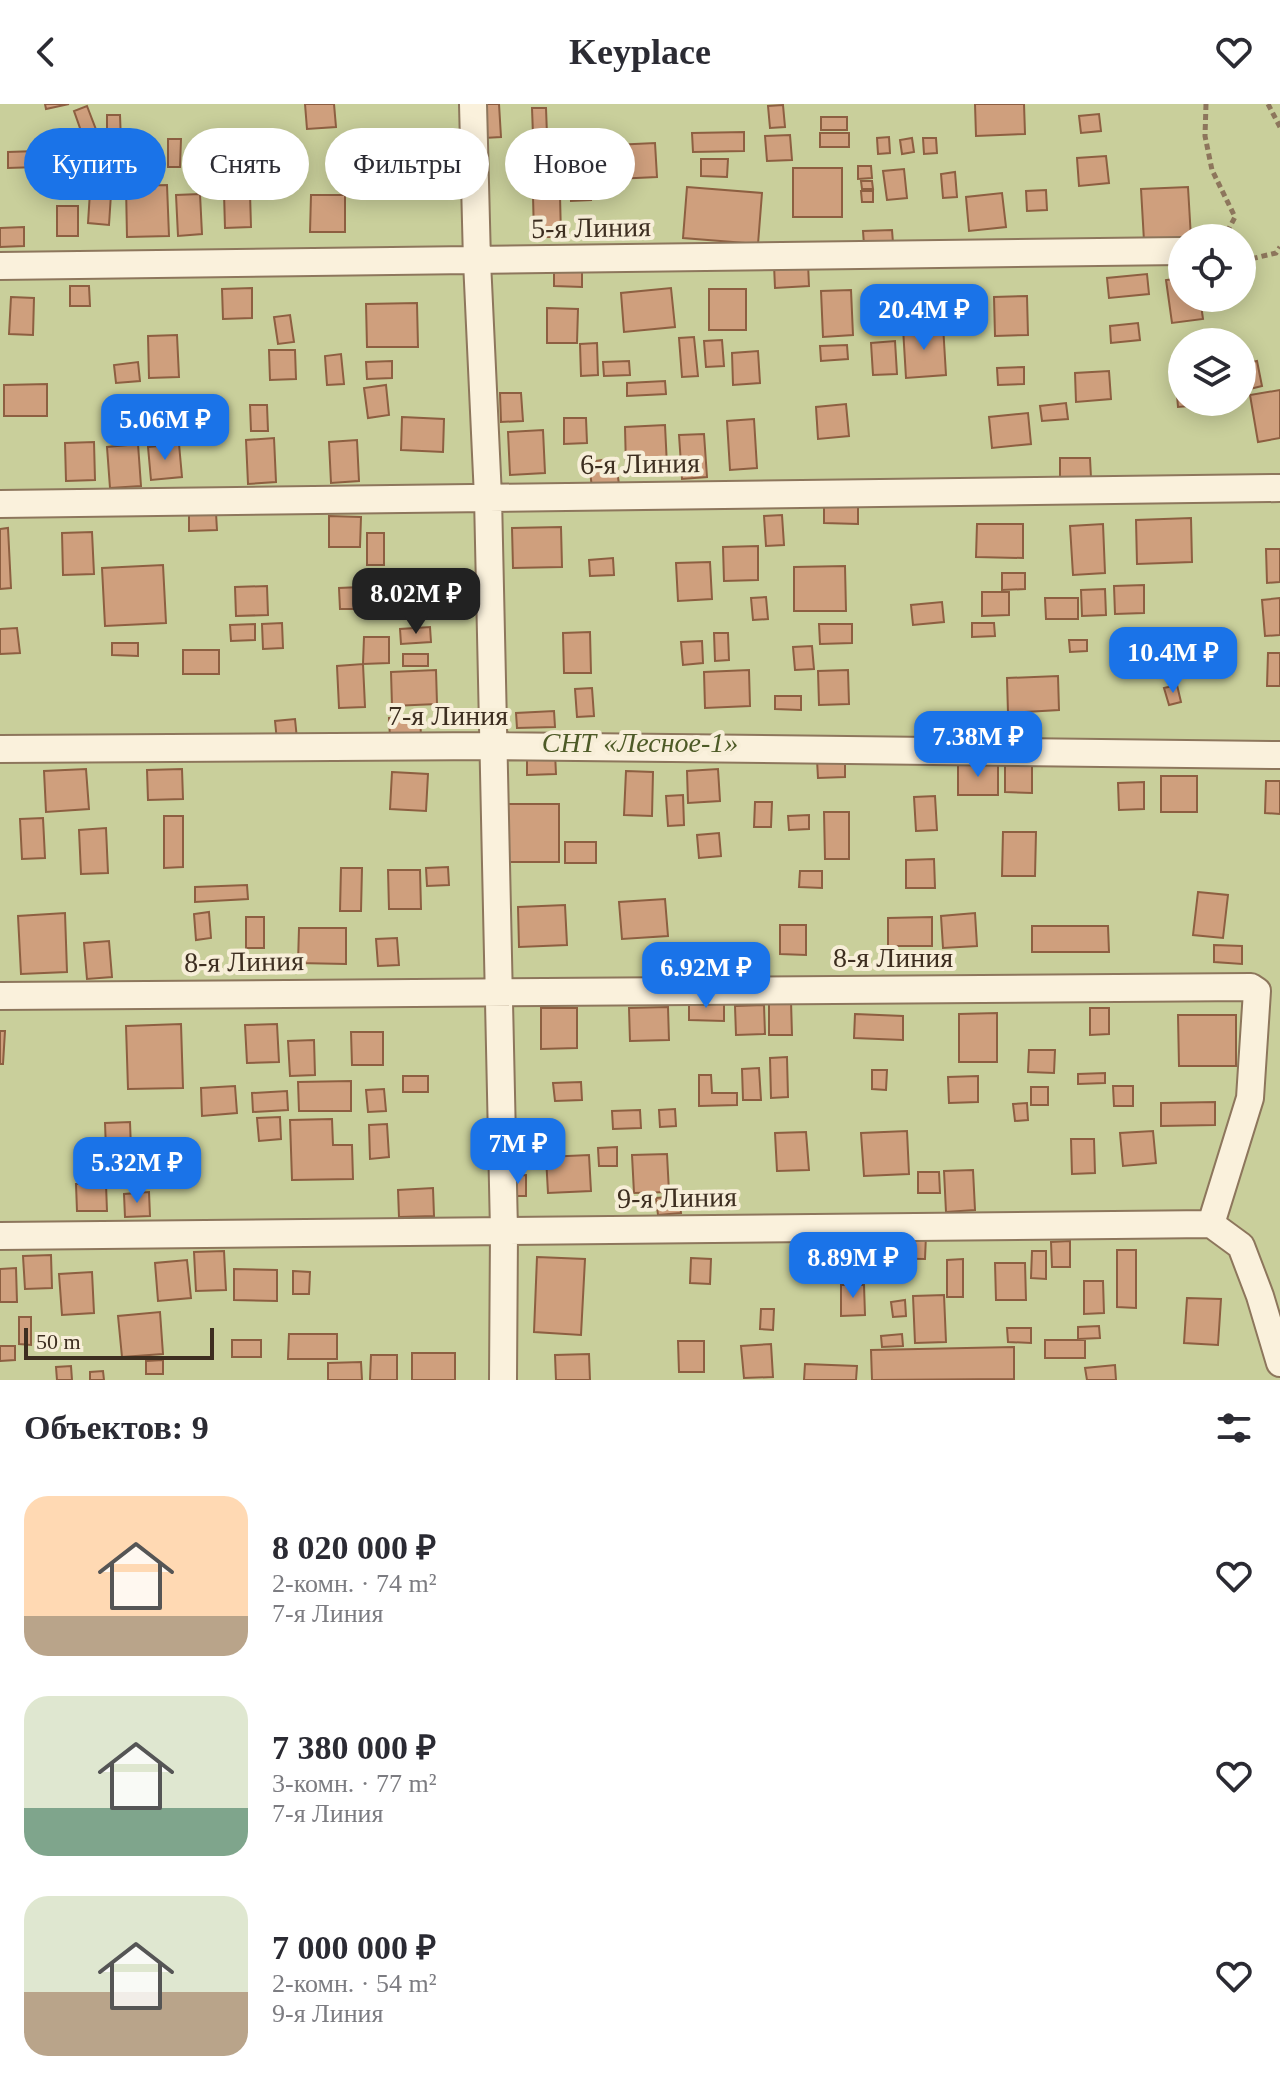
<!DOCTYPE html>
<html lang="ru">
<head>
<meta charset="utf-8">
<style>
	:root { --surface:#fff; --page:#f7f7f7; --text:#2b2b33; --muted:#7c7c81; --accent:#1a73e8 }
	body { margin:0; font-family:Georgia,serif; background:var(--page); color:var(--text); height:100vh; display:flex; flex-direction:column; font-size:30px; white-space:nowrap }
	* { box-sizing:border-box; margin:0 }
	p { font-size:26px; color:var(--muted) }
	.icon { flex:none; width:44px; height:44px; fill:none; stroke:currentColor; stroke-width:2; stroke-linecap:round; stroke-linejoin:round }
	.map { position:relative; height:1276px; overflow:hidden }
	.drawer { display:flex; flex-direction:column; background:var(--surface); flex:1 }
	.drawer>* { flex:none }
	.banner { position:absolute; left:24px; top:24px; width:800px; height:72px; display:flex; gap:16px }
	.tools { position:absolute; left:1168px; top:120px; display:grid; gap:16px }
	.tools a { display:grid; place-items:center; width:88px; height:88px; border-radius:50%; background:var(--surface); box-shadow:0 4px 20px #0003; font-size:40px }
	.scale { position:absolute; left:24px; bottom:20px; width:190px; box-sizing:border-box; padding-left:8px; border:4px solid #3d2e20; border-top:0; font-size:22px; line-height:28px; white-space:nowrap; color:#3d2e20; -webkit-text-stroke:6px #f7eed8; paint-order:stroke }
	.price { position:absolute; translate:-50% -68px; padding:0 18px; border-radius:16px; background:var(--accent); color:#fff; font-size:26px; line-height:52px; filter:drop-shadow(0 2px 4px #0008) }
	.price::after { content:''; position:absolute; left:50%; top:48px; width:24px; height:18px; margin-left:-12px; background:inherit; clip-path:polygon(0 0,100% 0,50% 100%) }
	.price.current { background:#222; color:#fff }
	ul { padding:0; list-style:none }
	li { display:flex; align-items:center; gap:24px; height:200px; padding:0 24px }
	li span { display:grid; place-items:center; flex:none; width:224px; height:160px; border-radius:24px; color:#555 }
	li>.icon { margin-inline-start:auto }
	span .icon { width:96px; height:96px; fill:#fffc; stroke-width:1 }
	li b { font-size:34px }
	h2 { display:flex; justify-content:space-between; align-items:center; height:96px; padding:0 24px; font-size:34px }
	.pill { padding:0 28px; border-radius:36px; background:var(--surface); box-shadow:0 4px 20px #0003; font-size:28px; line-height:72px }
	.pill.current { background:var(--accent); color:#fff }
	header { display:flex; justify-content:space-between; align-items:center; height:104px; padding:0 24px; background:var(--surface); font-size:36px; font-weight:700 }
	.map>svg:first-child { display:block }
	.green { fill:#c9cf9b; fill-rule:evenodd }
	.building { fill:#cf9f7d; stroke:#8d5f41; stroke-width:2 }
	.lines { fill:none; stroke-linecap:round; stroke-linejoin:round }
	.minor-casing { stroke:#8d765c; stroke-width:30 }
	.path { stroke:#8d765c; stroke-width:5; stroke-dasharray:6 4; stroke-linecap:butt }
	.minor { stroke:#faf1dc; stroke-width:26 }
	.labels { text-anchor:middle; stroke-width:8; stroke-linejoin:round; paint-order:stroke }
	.street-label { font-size:28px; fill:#3d2e20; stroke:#f7eed8 }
	.park-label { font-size:28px; font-style:italic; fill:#4d5a26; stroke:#f7eed8 }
</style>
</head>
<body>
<header><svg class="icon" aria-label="back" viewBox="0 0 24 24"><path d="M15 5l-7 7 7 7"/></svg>Keyplace<svg class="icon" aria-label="heart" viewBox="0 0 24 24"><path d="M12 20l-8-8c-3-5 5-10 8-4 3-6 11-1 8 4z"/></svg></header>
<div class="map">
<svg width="1280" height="1276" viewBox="0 0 1280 1276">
	<rect width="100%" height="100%" fill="#f0e4c8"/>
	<path class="green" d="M0,0H1280V1276H0ZM1182,134H1242V194H1182ZM1182,238H1242V298H1182Z"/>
	<path class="building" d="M45,0H69L46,5Z
		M305,0H334L336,23L307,25Z
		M482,0H499L501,33L484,34Z
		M975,0H1024L1025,30L976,32Z
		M783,1L785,23L770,24L768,2Z
		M87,2L100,36L86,41L74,7Z
		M532,4H546L547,31H533Z
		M1099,10L1101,27L1081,29L1079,12Z
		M107,11H120L121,38H107Z
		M821,13H847V26H821Z
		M744,28V47L693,48L692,29Z
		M820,29H849V43H820Z
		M790,31L792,56L767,57L765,32Z
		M889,33L890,49L878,50L877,34Z
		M912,34L914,48L902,50L900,36Z
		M923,34H936L937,49L924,50Z
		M168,35H181L180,63H168Z
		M245,36L246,59H213V37Z
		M263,37H299V55L263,56Z
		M655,39L657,73L615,75L614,41Z
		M67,46L68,62L8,64V48Z
		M98,46L112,47V73H97Z
		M401,52H442L443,92H401Z
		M1106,52L1109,79L1079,82L1077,54Z
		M701,55H728L727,73L701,72Z
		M589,61L591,96L571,97L569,62Z
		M858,62H871L872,74L858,75Z
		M793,64H842V113H793Z
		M904,65L907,94L887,96L883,67Z
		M955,68L957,93L943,94L941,70Z
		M861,77H872L873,85H862Z
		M167,81L169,132L127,133L126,82Z
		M687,83L762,89L758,140L683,134Z
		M1188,83L1191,134L1144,137L1141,85Z
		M1046,86L1047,106L1027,107L1026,87Z
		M861,87H873V98H862Z
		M90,88L111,90L109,121L88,119Z
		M224,89H250L251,123L225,124Z
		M1002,89L1006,123L969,127L966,93Z
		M200,90L202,130L178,132L176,91Z
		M311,91H345V128H310Z
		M533,91H560L561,133H534Z
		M57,102H78V132H57Z
		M24,123V142L0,143V124Z
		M892,126L893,139L864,141L863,127Z
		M808,159L809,182L775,184L774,161Z
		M554,167H582V183L554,182Z
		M1147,170L1149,190L1109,194L1107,174Z
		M1182,174V194H1200L1203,215L1172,219L1166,176Z
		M70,182H89L90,202H70Z
		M252,184V214L223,215L222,185Z
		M671,184L675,223L624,228L621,189Z
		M709,185H746V226H709Z
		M851,186L853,231L823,233L821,187Z
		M1027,192L1028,231L995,232L994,193Z
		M11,193L34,194L33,231L9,230Z
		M417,199L418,243H367L366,200Z
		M547,204L578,205L577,239H547Z
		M290,211L294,238L278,240L274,213Z
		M1138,219L1140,236L1111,239L1110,222Z
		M943,221L946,271L906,274L903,224Z
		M177,231L179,273L149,274L148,232Z
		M694,233L698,272L682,273L679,234Z
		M722,236L724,262L706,263L704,237Z
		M895,237L897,270L873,271L871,239Z
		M597,239L598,271L581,272L580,240Z
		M847,241L848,255L821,257L820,242Z
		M269,246H295L296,275L270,276Z
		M758,247L760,279L733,281L732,249Z
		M341,250L344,280L327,281L325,252Z
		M392,257V274L367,275L366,258Z
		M629,257L630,271L604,272L603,258Z
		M1257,257L1262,282L1242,287V260Z
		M138,258L140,277L116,279L114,261Z
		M1024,263V280L998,281L997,264Z
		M1182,266V298H1199L1200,301L1178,303L1175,267Z
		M1109,267L1111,295L1076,298L1075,269Z
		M665,277L666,290L627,292V279Z
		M47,280V312H4V281Z
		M386,281L389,311L368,314L364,284Z
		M1280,286V334L1258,338L1250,291Z
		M500,289H521L523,317L501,318Z
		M173,291L176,325L145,327L142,294Z
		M1066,299L1068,315L1042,317L1040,302Z
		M846,300L849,332L818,335L816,303Z
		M250,301H267L268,327H251Z
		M1028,309L1031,340L992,344L989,313Z
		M402,313L444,315L443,348L401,346Z
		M564,314H586L587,339L564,340Z
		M754,315L757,364L730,366L727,317Z
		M665,321L667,362L626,364L625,323Z
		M543,326L545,369L510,371L508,328Z
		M704,330L707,373L682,375L679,331Z
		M274,334L276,378L248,380L246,336Z
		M357,336L359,377L331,379L329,338Z
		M94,338L95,376L66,377L65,339Z
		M138,340L141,382L110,384L107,343Z
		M179,340L182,373L151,376L148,343Z
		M615,354L619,380L592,384L589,358Z
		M1060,354H1090L1091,374L1060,375Z
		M824,400L858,401V420L824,419Z
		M216,409L217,426L189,427V410Z
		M782,411L784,441L766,442L764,412Z
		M329,412L361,413L360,443H329Z
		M1191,414L1192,458L1137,460L1136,416Z
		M977,420H1023V454L976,453Z
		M1103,420L1105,469L1073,471L1070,422Z
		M561,423L562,463L513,464L512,424Z
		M8,424L11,484L0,485V425Z
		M92,428L94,470L63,471L62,429Z
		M367,429H384V461H367Z
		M758,442V476L724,477L723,443Z
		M1266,445H1280V478L1267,479Z
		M613,454L614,471L590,472L589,456Z
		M710,458L712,495L678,497L676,459Z
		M163,461L166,519L105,522L102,464Z
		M845,462L846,507H794V463Z
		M1002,469H1025V485L1002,486Z
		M1144,481V509L1115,510L1114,482Z
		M267,482L268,511L236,512L235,483Z
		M360,483L361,505H340L339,484Z
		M1105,485L1106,511L1082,512L1081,486Z
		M982,488H1009V511L982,512Z
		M766,493L768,515L753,516L751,494Z
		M1045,494H1078V515H1046Z
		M1280,494V531L1265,532L1262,496Z
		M942,498L944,518L913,521L911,501Z
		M282,519L283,544L263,545L262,520Z
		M972,519H994L995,532L972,533Z
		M255,520V536L231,537L230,521Z
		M819,520H852V539L820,540Z
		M430,523L431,538L401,540L400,525Z
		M17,524L20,549L0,550V525Z
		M590,528L591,569H564L563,529Z
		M714,529H728L729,556L715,557Z
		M364,533H389V559L363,560Z
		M1069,536H1087V547L1070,548Z
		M702,537L703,559L683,561L681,538Z
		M112,539H138V552L112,551Z
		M812,542L814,565L795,566L793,543Z
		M183,546H219V570H183Z
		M1268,549H1280V582H1267Z
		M403,550H428V562H403Z
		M363,560L365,603L339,604L337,562Z
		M436,566L437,600L392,602L391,568Z
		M749,566L750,602L705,604L704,568Z
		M848,566L849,600L819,601L818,567Z
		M1058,572L1059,606L1008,609L1007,574Z
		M1177,581L1181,598L1169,601L1164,584Z
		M592,584L594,612L577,613L575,585Z
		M775,592H801V606L775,605Z
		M554,607L555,623L517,624L516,609Z
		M420,612L421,632L390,634L389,614Z
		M295,615L297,635L277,637L275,617Z
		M555,649L556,670L527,671V650Z
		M1005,653H1032V689L1005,688Z
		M845,655V673L818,674L817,656Z
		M958,658L998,659V691H958Z
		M86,665L89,705L46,708L44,667Z
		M182,665L183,695L148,696L147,666Z
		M718,665L720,697L688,699L687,667Z
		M626,667L653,668L652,712L624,711Z
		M392,668L428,670L426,707L390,705Z
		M1161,672H1197V708H1161Z
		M1266,677H1280V710L1265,709Z
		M1144,678V705L1119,706L1118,679Z
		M683,691L684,721L668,722L666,692Z
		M935,692L937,726L916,727L914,693Z
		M755,698H772L771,723H754Z
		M503,700H559V758H503Z
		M824,708H849V755H825Z
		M809,711V725L789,726L788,712Z
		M164,712H183V763L164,764Z
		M43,714L45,754L22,755L20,715Z
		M106,724L108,769L81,770L79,726Z
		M1003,728H1036L1035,772H1002Z
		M719,729L721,752L699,754L697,731Z
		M565,738H596V759H565Z
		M934,755L935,784H906V756Z
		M448,763L449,781L427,782L426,764Z
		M341,764H362L361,807H340Z
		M388,766H420L421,805H389Z
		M800,767H822V784L799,783Z
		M247,781L248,795L195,798V783Z
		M1198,788L1228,791L1223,834L1193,831Z
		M665,795L668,832L622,835L619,798Z
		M565,801L567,841L519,843L518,803Z
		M209,808L211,834L196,836L194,810Z
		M65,809L67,868L21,870L18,812Z
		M975,809L977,842L943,844L941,812Z
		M246,813H264V844H246Z
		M932,813V842H888V814Z
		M780,821H806V851L780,850Z
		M1032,822H1108L1109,848H1032Z
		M299,824H346V860L298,859Z
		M397,834L399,861L378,862L376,835Z
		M109,837L112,873L87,875L84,839Z
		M1214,841L1242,842V860L1214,858Z
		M689,895L724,896V917L689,916Z
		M769,897H791L792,931H769Z
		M764,901L765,930L736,931L735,902Z
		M668,903L669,936L630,937L629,904Z
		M541,904H577V944L541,945Z
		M1090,904H1109V930L1090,931Z
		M997,909V958H959V910Z
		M855,910L903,912V936L854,934Z
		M1178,911H1236V962H1179Z
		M181,920L183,984L128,985L126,922Z
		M277,920L279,958L247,959L245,921Z
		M0,927H5L3,960H0Z
		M351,928H383V961H352Z
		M314,936L315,971L290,972L288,937Z
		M1029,946H1055L1054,969L1028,968Z
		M787,953L788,993L771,994L770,954Z
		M759,964L761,996H743L742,965Z
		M872,966H887L886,986L872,985Z
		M1105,969V979L1078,980V970Z
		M699,971H711L712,989H737V1001L699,1002Z
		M403,972H428V988H403Z
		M978,972V998L949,999L948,973Z
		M351,977V1007H299L298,978Z
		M581,978L582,996L555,997L553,979Z
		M235,982L237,1009L202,1012L201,984Z
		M1113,982H1133V1002H1114Z
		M1031,983H1048V1001H1031Z
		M384,985L386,1007L368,1008L366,986Z
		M287,987L288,1006L253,1008L252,989Z
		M1215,998V1021L1161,1022V999Z
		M1027,999L1028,1016L1015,1017L1013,1000Z
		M675,1005L676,1022L660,1023L659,1006Z
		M640,1006L641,1024L613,1025L612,1007Z
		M280,1013L281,1035L259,1037L257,1014Z
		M332,1015L333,1041H352L353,1075L292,1076L290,1016Z
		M130,1018L131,1045L106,1046L105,1019Z
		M387,1020L389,1053L370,1055L369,1021Z
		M907,1027L909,1070L864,1072L861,1029Z
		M1153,1027L1156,1059L1123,1062L1120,1029Z
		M806,1028L809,1066L777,1067L775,1029Z
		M1071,1035H1094L1095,1069L1072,1070Z
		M527,1037L528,1053L509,1055L508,1038Z
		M617,1043V1062H599L598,1044Z
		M667,1050L669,1088L634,1089L632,1051Z
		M589,1051L591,1087L548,1089L546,1053Z
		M973,1066L975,1106L946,1108L944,1067Z
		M918,1068H939L940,1089H918Z
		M526,1071V1092H510L509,1072Z
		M76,1080H106L107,1107H77Z
		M433,1084L434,1112L399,1113L398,1086Z
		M149,1088L150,1112L125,1113L124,1090Z
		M679,1092L681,1109L658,1111L656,1094Z
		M867,1130L926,1131L925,1155L867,1154Z
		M829,1135L830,1162L811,1163L810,1136Z
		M1070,1137V1163H1052L1051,1138Z
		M1117,1146H1136V1204L1117,1203Z
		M224,1147L226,1186L196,1187L194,1148Z
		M1032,1147H1046V1175L1031,1174Z
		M51,1151L52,1184L25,1185L23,1152Z
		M537,1153L585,1155L581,1231L534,1228Z
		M691,1154L711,1155L710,1180L690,1179Z
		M963,1155V1193H947V1156Z
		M187,1156L191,1194L158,1197L155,1159Z
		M995,1159H1025L1026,1196H996Z
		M16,1164L17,1198H0V1165Z
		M234,1165L277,1166V1197L234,1196Z
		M293,1167L310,1168L309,1190H293Z
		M92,1168L94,1209L62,1211L59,1170Z
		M1084,1177H1103L1104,1209L1084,1210Z
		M841,1181H864L865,1211L841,1212Z
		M944,1191L946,1238L915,1239L913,1192Z
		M1187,1194L1221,1195L1218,1241L1184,1239Z
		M905,1196L906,1212L893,1213L891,1198Z
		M761,1205H774L773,1226L760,1225Z
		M160,1208L163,1250L122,1253L118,1212Z
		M19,1213H31V1241L19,1240Z
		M1099,1222L1100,1234L1078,1235V1223Z
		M1007,1224H1031V1239L1008,1238Z
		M289,1230H337V1255H288Z
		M902,1230L903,1242L882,1243L881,1232Z
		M232,1236H261V1253H232Z
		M1045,1236H1085V1254H1045Z
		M678,1237H704V1268H679Z
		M771,1240L773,1273L744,1274L741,1242Z
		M0,1242H15V1256L0,1257Z
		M1014,1243V1275L872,1276L871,1246Z
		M412,1249H455V1276H412Z
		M589,1250L590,1276H556L555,1251Z
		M371,1251H397V1276H370Z
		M163,1256V1270H146V1257Z
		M361,1258L362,1276H328V1259Z
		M805,1260L857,1262L856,1276H804Z
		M1115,1261L1116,1276H1087L1085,1264Z
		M71,1262L72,1276H57L56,1263Z
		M103,1267L104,1276H90V1268Z"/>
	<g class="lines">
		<g class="minor-casing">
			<path id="minor" d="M473,0L477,157L488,393L504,1127L503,1276
				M0,162L1182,147
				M0,400L1280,384
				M0,645L493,642L1280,651
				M0,892L1251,883L1257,887L1250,994L1211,1120
				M1211,1120L1241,1142L1260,1192L1280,1259
				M0,1132L1211,1120"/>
		</g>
		<path class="path" d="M1206,0L1205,32L1212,66L1235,113L1224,134
			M1268,0L1280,23
			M1242,157L1276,149L1280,143"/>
		<use href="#minor" class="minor"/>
	</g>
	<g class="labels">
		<g class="street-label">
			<text transform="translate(591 123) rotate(-1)" y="10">5-я Линия</text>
			<text transform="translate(640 359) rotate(-1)" y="10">6-я Линия</text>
			<text x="448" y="621">7-я Линия</text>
			<text x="893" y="863">8-я Линия</text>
			<text transform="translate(244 857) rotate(-1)" y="10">8-я Линия</text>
			<text transform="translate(677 1093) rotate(-1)" y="10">9-я Линия</text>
		</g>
		<g class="park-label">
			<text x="640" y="648">СНТ «Лесное-1»</text>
		</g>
	</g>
</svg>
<div class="tools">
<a><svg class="icon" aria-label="locate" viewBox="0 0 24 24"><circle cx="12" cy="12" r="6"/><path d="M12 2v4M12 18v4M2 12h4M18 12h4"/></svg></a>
<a><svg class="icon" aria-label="layers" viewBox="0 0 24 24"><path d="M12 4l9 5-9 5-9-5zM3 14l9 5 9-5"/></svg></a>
</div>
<div class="scale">50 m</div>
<b class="price" style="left:924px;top:248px">20.4M ₽</b>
<b class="price" style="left:165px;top:358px">5.06M ₽</b>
<b class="price current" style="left:416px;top:532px">8.02M ₽</b>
<b class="price" style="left:1173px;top:591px">10.4M ₽</b>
<b class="price" style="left:978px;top:675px">7.38M ₽</b>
<b class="price" style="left:706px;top:906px">6.92M ₽</b>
<b class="price" style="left:518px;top:1082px">7M ₽</b>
<b class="price" style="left:137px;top:1101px">5.32M ₽</b>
<b class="price" style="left:853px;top:1196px">8.89M ₽</b>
<div class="banner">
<a class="pill current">Купить</a>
<a class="pill">Снять</a>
<a class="pill">Фильтры</a>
<a class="pill">Новое</a>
</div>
</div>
<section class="drawer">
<h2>Объектов: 9<svg class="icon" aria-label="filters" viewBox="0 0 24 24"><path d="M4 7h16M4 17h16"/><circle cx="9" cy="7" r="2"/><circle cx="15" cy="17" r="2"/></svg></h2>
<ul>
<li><span style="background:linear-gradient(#ffd9b3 75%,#b9a48a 0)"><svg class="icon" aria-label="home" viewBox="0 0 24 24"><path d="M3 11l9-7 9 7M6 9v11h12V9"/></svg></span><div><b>8 020 000 ₽</b><p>2-комн. · 74 m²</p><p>7-я Линия</p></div><svg class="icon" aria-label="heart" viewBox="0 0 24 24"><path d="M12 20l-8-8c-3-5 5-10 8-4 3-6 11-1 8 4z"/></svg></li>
<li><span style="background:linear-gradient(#dfe7d0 70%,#7fa58c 0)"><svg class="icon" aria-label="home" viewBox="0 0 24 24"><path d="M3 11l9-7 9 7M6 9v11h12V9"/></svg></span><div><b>7 380 000 ₽</b><p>3-комн. · 77 m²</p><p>7-я Линия</p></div><svg class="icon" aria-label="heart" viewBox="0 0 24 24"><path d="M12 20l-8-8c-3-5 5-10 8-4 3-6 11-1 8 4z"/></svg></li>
<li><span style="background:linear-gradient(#dfe7d0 60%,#b9a48a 0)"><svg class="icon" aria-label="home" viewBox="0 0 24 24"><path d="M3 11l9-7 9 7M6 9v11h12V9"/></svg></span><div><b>7 000 000 ₽</b><p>2-комн. · 54 m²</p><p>9-я Линия</p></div><svg class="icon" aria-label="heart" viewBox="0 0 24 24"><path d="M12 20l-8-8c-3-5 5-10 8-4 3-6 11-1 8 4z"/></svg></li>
</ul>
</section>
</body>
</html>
